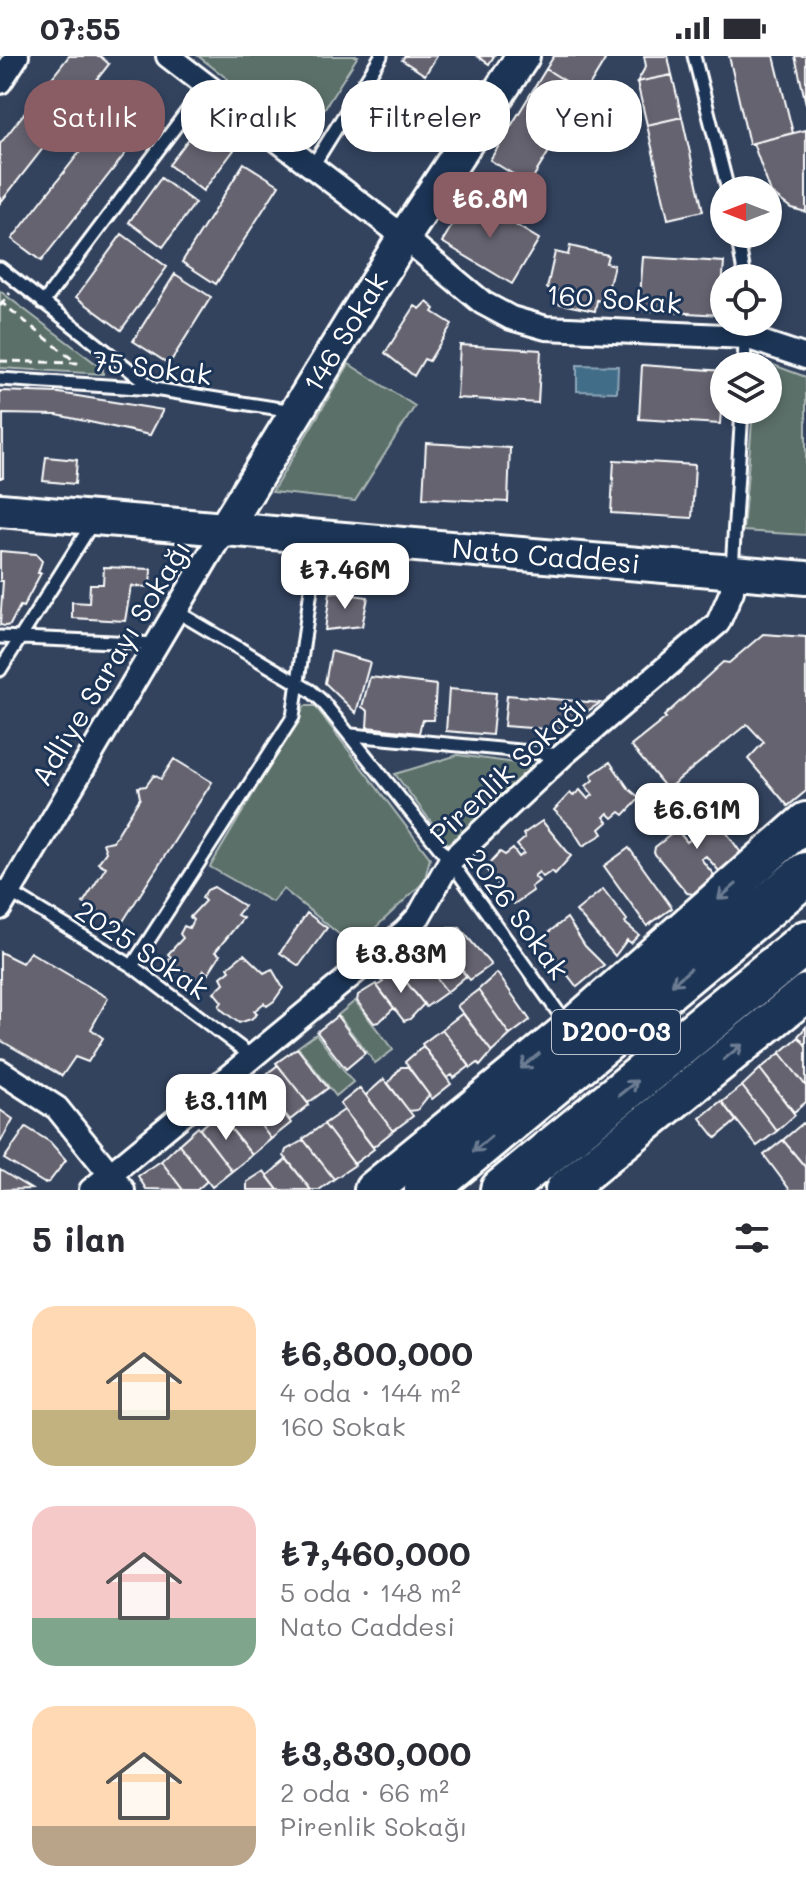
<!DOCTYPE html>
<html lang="tr">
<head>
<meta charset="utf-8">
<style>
	:root { --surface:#fff; --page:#f7f7f7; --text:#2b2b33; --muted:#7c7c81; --accent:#8a5d65 }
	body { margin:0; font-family:Mali,sans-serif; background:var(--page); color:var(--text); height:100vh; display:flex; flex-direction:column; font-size:30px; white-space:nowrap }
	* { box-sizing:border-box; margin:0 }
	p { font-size:26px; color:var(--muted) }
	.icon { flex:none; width:44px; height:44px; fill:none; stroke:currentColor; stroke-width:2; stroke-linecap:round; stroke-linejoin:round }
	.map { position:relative; height:1134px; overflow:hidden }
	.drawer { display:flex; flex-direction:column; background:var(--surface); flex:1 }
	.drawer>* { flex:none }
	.guide { position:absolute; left:24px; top:24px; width:758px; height:72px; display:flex; gap:16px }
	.needle { width:52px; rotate:270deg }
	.controls { position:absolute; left:710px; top:120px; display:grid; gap:16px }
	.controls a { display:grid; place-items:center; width:72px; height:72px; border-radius:50%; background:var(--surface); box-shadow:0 4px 12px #0003; font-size:40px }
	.price { position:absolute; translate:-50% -68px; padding:0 18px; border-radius:16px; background:#fff; color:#222; font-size:26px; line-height:52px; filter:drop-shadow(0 2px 4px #0008) }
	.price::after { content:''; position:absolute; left:50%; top:48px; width:24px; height:18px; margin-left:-12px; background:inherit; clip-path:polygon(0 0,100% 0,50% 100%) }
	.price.active { background:var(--accent); color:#fff }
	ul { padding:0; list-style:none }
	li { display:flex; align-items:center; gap:24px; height:200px; padding:0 32px }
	li span { display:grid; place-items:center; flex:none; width:224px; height:160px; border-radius:24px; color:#555 }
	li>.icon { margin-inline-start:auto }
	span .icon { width:96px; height:96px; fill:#fffc; stroke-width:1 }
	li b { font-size:34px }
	h2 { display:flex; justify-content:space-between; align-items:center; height:96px; padding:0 32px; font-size:34px }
	.chip { padding:0 28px; border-radius:32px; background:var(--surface); box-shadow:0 4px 12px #0003; font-size:28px; line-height:72px }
	.chip.active { background:var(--accent); color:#fff }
	.status { display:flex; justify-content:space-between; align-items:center; height:56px; padding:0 40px; background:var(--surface); direction:ltr }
	.status svg { height:22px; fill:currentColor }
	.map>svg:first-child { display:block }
	.green { fill:#5b706b; stroke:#adb8b5; stroke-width:2 }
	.water { fill:#426d89; stroke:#8ea7b8; stroke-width:2 }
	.building { fill:#65636f; stroke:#fff; stroke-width:2 }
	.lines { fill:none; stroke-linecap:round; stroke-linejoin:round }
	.lane-casing { stroke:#fff; stroke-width:17 }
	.street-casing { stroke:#fff; stroke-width:28 }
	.secondary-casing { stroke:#fff; stroke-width:38 }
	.primary-casing { stroke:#fff; stroke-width:42 }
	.highway-casing { stroke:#fff; stroke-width:48 }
	.path { stroke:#fff; stroke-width:3; stroke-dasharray:8 6; stroke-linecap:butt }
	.lane { stroke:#1d3557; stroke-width:11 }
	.street { stroke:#1d3557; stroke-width:22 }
	.secondary { stroke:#1d3557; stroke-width:32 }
	.primary { stroke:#1d3557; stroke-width:36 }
	.highway { stroke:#1d3557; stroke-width:42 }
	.oneway { stroke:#6c7c92 }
	.labels { text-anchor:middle; stroke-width:6; stroke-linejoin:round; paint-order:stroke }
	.shield { fill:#1d3557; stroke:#bbc2cd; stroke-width:2 }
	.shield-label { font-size:26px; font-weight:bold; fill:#fff }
	.street-label { font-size:28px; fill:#fff; stroke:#1d3557 }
</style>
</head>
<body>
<div class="status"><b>07:55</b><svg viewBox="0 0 49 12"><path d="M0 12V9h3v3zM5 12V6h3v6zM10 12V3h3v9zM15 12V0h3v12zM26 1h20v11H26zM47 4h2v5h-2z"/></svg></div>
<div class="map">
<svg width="806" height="1134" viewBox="0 0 806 1134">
	<rect width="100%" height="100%" fill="#33435e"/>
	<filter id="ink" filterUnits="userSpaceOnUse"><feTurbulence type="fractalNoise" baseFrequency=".0125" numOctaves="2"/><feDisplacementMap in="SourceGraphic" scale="16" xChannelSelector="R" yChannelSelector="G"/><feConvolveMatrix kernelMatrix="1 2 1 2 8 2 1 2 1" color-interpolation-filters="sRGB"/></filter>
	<g filter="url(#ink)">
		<path class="green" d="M198,0H358L305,83Z
			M0,235L103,313V318L0,312Z
			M757,303L806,321V479L743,475L753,354H768V310H757Z
			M349,308L415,350L355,445L272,436Z
			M305,650H315L430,802L424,826L355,891L283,833L272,846L210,811Z
			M458,699L544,711L448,788L395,718Z
			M355,945L393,994L375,1007L338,959Z
			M316,978L353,1026L336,1040L298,991Z"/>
		<path class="water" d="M577,309L618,310L617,336L577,335Z"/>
		<path class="building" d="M69,0H100L109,8L0,147V88Z
			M405,0H437L425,19L402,4Z
			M477,0H494L489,8Z
			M554,0H599L605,4L585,37L546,13Z
			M644,0H668L672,19L637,26L646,10Z
			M729,0H774L793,77L749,88Z
			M795,0H806V48Z
			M546,13L585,37L529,128L490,104Z
			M672,19L682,61L647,69L637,26Z
			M132,29L161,52L41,205L12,183Z
			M682,61L703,155L668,163L647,69Z
			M200,68L234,94L203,135L169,109Z
			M806,74V156L791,152L771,137L753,87Z
			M244,107L279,129L216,228L182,206Z
			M161,122L195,147L163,191L129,166Z
			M469,141L539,183L512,228L442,186Z
			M122,178L167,211L121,274L76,241Z
			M570,190L608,199L606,207L614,209L605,246L597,244L595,255L556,247L559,235L547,232L555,196L568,199Z
			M643,201L724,206L720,259L639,254Z
			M175,218L211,241L169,308L133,285Z
			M427,246L435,253L433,256L452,268L429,305L424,303L414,320L385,297L415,250L420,253Z
			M460,289L541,294L538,347L457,342Z
			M642,309L724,315L720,368L639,363Z
			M0,335L59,337L163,354L150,379L57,359L3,358V422H0Z
			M426,387L510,392L508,446L423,442Z
			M46,401L77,404L75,428L43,425Z
			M614,404L695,409L692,462L611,457Z
			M0,495L36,498L42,505L38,517H41L23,551L20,550L10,569L5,570L0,569L3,525H0Z
			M104,511L151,513L150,531L131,530L125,565L72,562V546L89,547L90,528H103Z
			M330,536L368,541L362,570L325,574Z
			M763,578L806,581V735L788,750L748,703L764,686L747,668L667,733L631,690L666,662L664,660L723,606L729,607Z
			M331,595L370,606L356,657L325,627Z
			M370,621L436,629L434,664H422L419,677L367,671L368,655L362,651Z
			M449,633L496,637L492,679L446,675Z
			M507,639L600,647L558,674L504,670Z
			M174,703L212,726L120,870L83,847L106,811L98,807L106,796L103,787L113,785L140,742L138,731L146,730L154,719L161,723Z
			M610,706L629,733L640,742L624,759L620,756L613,762L608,757L604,761L608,766L600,773L603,778L583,790L571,771L554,754L570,737L573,740L580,734L588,743L593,739L586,730L593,724L591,719Z
			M703,751L715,760L741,797L719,815L706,800L701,803L714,819L693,838L687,837L654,797L655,791L677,774L687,786L692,782L682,769Z
			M542,765L571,800L555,818L552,815L543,821L539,816L534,820L539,825L531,831L533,835L514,848L485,812L500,796L505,799L513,793L519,801L524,797L517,789L525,782L523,778Z
			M629,792L672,852L647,870L604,810Z
			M214,831L244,850L237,859L243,862L215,896L220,899L208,918L204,914L198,924L168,905L171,901L168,898L183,882L180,878L184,870L189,872L193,864L190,861L205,845L202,842L207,834Z
			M603,833L627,864L625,867L639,879L631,887L627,884L615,900L576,855Z
			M307,857L327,872L299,910L280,897Z
			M567,862L585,890L604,909L577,931L540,883Z
			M445,872H460L491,909L470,924L435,880Z
			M435,880L466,920L447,936L417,896Z
			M0,896L22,907L30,896L108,942L91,973L103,982L88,1006L75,1001L62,1020L0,984Z
			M417,896L447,936L426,951L395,912Z
			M244,898L264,917L272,913L283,932L274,945L267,950L264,947L254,955L257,958L251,963L239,967L222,954L219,950L222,946L214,936L224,927L221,921L230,914L228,911Z
			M397,914L424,948L410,963L404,965L377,930L383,926L380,924Z
			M497,917L530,964L510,979L478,934Z
			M376,928L394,952L379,966L374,967L357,945L358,939Z
			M478,934L510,979L492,996L457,950Z
			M463,957L492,996L480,1010L478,1007L471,1012L442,973Z
			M337,960L365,997L346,1013L317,976Z
			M806,971V990L798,980Z
			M442,973L470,1010L454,1022L452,1019L447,1022L422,988Z
			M799,981L806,990V1030L780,997Z
			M423,990L451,1028L432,1043L405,1006Z
			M297,992L328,1032L308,1047L276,1007Z
			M780,997L806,1030V1046L794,1056L760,1013Z
			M278,1009L309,1049L290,1064L259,1024Z
			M401,1011H408L429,1039L417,1054L409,1055L388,1027Z
			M760,1013L795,1059L777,1075L742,1030Z
			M384,1023L413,1060L393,1075L366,1039Z
			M259,1024L291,1067L271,1083L238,1039Z
			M742,1030L777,1075L757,1090L722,1046Z
			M360,1032L393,1075L373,1091L340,1048Z
			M239,1041L271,1083L252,1099L218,1057L229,1043L232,1046Z
			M721,1045L736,1065L716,1082L700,1062Z
			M0,1054L13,1063L0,1087Z
			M344,1054L374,1093L354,1108L324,1068Z
			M219,1057L252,1099L232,1115L200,1073Z
			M803,1067L806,1070V1112L783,1084Z
			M324,1068L355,1109L334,1123L303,1083Z
			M26,1071L50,1086L66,1104L49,1126L44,1127L4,1103Z
			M198,1071L232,1115L212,1131L179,1088Z
			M304,1084L334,1123L319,1134H311L284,1100L286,1094Z
			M783,1084L806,1112V1134H790L764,1099Z
			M179,1088L207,1125L197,1134H183L161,1105Z
			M287,1103L311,1134H278L267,1120Z
			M161,1105L183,1134L146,1133L138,1120Z
			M0,1114L31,1133L0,1134Z
			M264,1115L278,1134H247V1126Z"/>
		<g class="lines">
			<g class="lane-casing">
				<path id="lane" d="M694,0L728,134
					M312,111L381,0
					M737,178L745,222
					M0,212L154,333
					M43,247L206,30
					M744,310L746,266
					M0,323L154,333L293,355
					M732,513L742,354
					M176,555L311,635L322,645L450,805L568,970
					M0,581L159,588
					M0,614L93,466
					M352,679L563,699
					M0,830L132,910L254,1002
					M132,910L293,661L318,484"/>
			</g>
			<g class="street-casing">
				<path id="street" d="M168,0L404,181L483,247L511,262L546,272L746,281L806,301
					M0,26L17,0
					M0,852L224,474
					M0,1015L57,1052L123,1134
					M91,1134L405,875L419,860L450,805L563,699L718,567L732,535V517"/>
			</g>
			<g class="secondary-casing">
				<g id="secondary">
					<path id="s1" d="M0,454L806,522"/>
					<path id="s2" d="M224,474L404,181L523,0"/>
				</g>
			</g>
			<g class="primary-casing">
				<path id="primary" d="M373,1134L570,973L806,765
					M564,1134L806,937"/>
			</g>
			<g class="highway-casing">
				<path id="highway" d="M426,1134L806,818
					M502,1134L806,886"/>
			</g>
			<path class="path" d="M0,250L10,237
				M0,305L77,307L2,247"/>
			<use href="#lane" class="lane"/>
			<use href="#street" class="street"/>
			<use href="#secondary" class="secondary"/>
			<use href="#primary" class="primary"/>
			<use href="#highway" class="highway"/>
		</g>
		<defs><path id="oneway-shaft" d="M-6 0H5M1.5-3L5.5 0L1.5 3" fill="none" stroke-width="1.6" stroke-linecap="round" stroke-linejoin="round" transform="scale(2)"/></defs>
		<g class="oneway">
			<use href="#oneway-shaft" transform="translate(727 836) rotate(139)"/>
			<use href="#oneway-shaft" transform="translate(681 921) rotate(140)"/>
			<use href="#oneway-shaft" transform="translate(733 996) rotate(-39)"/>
			<use href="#oneway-shaft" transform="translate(530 1005) rotate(141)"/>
			<use href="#oneway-shaft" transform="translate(628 1032) rotate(-39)"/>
			<use href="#oneway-shaft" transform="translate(482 1088) rotate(140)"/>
		</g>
	</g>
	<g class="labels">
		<rect class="shield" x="552" y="954" width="128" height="44" rx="6"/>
		<g class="shield-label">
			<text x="616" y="985">D200-03</text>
		</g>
		<g class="street-label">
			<text transform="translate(614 243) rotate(4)" y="10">160 Sokak</text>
			<text dy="10" stroke="none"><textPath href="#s2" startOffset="232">146 Sokak</textPath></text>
			<text transform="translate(152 312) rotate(7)" y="10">75 Sokak</text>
			<text dy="10" stroke="none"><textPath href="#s1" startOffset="548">Nato Caddesi</textPath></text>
			<text transform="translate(111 607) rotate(-59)" y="10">Adliye Sarayı Sokağı</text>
			<text transform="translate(508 714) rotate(-43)" y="10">Pirenlik Sokağı</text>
			<text transform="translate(517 858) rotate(54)" y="10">2026 Sokak</text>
			<text transform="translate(142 894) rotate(34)" y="10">2025 Sokak</text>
		</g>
	</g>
</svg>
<div class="controls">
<a><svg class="needle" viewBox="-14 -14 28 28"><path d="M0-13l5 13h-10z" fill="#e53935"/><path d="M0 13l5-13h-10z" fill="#7c7c81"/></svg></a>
<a><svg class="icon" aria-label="locate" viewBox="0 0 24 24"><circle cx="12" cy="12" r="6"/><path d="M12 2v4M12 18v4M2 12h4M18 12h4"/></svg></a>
<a><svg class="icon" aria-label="layers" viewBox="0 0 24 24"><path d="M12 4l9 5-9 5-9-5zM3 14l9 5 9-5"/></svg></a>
</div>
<b class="price active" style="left:490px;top:184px">₺6.8M</b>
<b class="price" style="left:345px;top:555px">₺7.46M</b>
<b class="price" style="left:697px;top:795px">₺6.61M</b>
<b class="price" style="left:401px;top:939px">₺3.83M</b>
<b class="price" style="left:226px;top:1086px">₺3.11M</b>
<div class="guide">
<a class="chip active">Satılık</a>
<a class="chip">Kiralık</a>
<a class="chip">Filtreler</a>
<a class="chip">Yeni</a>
</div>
</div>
<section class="drawer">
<h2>5 ilan<svg class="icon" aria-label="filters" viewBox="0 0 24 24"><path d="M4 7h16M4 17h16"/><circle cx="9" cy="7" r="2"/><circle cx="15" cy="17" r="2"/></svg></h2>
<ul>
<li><span style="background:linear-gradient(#ffd9b3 65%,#c2b280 0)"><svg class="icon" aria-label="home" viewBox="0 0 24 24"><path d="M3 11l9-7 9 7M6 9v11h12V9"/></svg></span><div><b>₺6,800,000</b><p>4 oda · 144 m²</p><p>160 Sokak</p></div></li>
<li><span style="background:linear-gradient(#f6c9c9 70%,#7fa58c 0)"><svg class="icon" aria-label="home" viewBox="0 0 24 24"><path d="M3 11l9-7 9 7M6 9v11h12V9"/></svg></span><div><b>₺7,460,000</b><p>5 oda · 148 m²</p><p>Nato Caddesi</p></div></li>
<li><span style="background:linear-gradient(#ffd9b3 75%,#b9a48a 0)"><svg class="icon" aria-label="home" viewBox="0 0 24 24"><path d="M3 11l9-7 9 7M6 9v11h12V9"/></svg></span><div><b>₺3,830,000</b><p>2 oda · 66 m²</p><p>Pirenlik Sokağı</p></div></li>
</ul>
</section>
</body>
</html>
